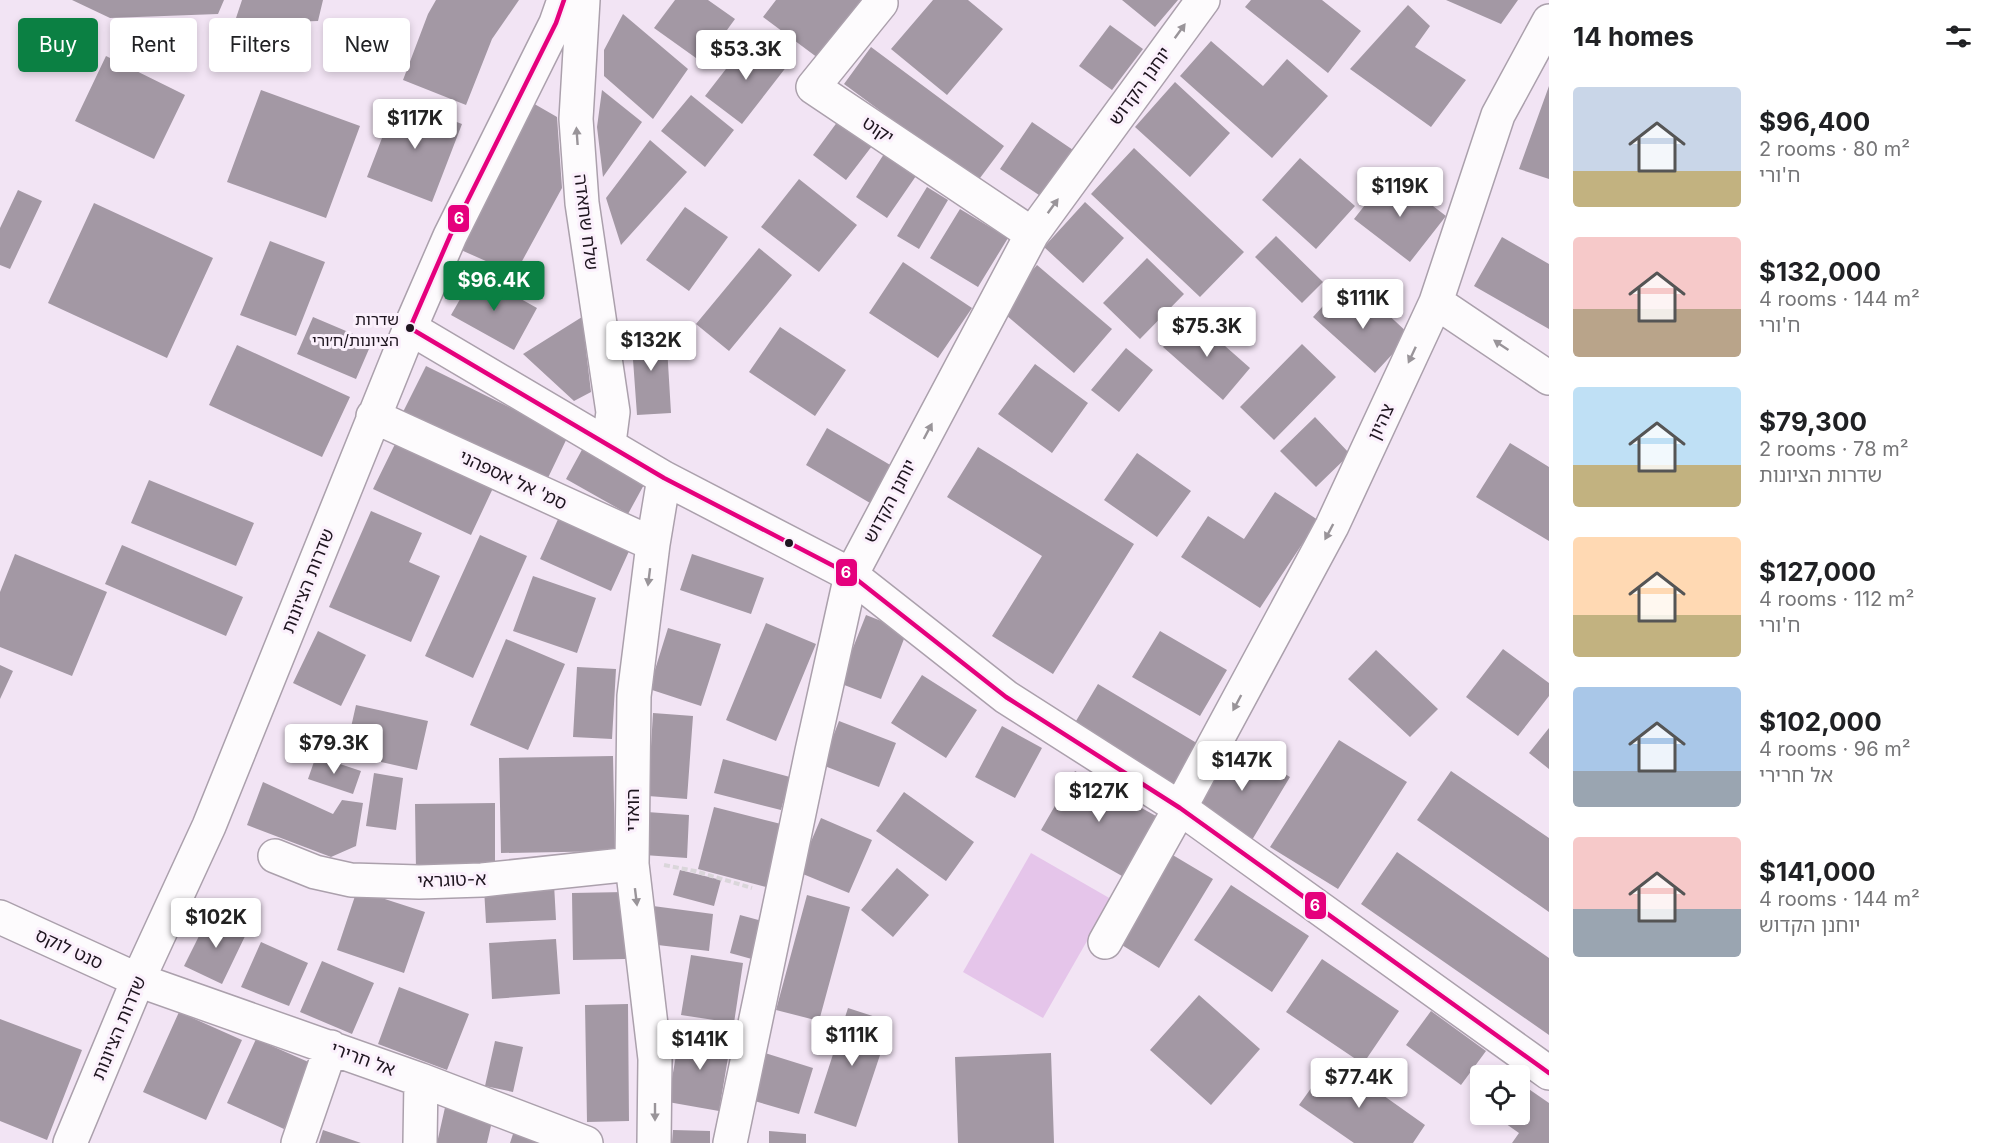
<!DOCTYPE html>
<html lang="en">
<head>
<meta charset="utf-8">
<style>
	:root { --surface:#fff; --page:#f6f6f6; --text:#202124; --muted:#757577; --accent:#0b8043 }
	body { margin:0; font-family:Inter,"Noto Sans Hebrew",sans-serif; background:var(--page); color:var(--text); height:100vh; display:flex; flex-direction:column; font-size:22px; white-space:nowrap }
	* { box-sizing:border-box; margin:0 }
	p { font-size:20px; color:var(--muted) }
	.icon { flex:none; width:33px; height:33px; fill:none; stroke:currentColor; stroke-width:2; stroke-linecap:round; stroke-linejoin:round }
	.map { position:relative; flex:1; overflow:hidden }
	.side { display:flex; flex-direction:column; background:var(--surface); width:450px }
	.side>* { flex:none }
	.banner { position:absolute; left:18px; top:18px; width:570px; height:54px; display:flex; gap:12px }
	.buttons { position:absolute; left:1470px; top:1065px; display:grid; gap:12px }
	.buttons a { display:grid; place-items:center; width:60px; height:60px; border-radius:6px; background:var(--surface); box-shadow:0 3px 9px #0003; font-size:30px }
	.price { position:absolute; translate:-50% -51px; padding:0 14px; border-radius:6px; background:#fff; color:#222; font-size:20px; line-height:39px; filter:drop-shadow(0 2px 3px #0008) }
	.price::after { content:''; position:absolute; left:50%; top:36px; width:18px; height:14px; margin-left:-9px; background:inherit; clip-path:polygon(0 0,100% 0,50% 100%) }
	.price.on { background:var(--accent); color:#fff }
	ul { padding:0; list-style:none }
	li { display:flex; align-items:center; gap:18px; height:150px; padding:0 24px }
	li span { display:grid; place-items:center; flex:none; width:168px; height:120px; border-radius:6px; color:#555 }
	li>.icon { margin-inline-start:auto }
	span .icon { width:72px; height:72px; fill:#fffc; stroke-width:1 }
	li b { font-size:26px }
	h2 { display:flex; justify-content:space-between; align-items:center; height:72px; padding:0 24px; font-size:26px }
	.pill { padding:0 21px; border-radius:6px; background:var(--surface); box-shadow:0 3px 9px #0003; font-size:21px; line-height:54px }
	.pill.on { background:var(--accent); color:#fff }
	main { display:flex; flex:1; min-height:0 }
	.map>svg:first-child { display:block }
	.green { fill:#e5c5ea }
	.building { fill:#a398a4 }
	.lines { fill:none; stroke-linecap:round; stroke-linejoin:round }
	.minor-casing { stroke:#aba0ac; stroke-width:36 }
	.path { stroke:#dad6da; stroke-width:4; stroke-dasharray:6 3; stroke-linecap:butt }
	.minor { stroke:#fdfbfd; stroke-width:33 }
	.bus-1-casing { stroke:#fbf0fc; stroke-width:9 }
	.bus-1 { stroke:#e5007d; stroke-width:4.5 }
	.oneway { fill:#999499 }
	.bus-dot { fill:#1e151f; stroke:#fbf0fc; stroke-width:2 }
	.labels { text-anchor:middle; stroke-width:6; stroke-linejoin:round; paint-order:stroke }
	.bus-label { font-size:16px; fill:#1e151f; stroke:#fbf0fc; text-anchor:end }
	.street-label { font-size:18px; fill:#1e151f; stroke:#fbf0fc }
	.line-badge { stroke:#fbf0fc; stroke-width:2 }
	.badge-label { font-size:16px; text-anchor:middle; font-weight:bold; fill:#fff }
</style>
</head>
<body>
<main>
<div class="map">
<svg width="1549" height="1143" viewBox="0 0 1549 1143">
	<rect width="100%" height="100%" fill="#f2e4f4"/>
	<path class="green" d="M1031,853L1111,899L1043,1018L963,972Z"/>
	<path class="building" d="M72,0H224L218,14L110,18Z
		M242,0H323L318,21L234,24Z
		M436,0H519L492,39L466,105L403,80L428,14Z
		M675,0H708L735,19L703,63L654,28Z
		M776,0H862L818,58L763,17Z
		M933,0H968L1003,29L947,95L891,49Z
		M1122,0H1178L1155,27Z
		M1251,0H1322L1361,31L1328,73L1245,7Z
		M1446,0H1518L1501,24Z
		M1408,5L1430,26L1415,47L1466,80L1431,127L1350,69Z
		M623,14L688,69L653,119L604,76V50Z
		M1110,25L1143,49L1112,90L1079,66Z
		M750,38L787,66L742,124L705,96Z
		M1211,41L1263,86L1287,59L1328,96L1272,158L1180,76Z
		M871,47L1004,146L977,182L844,84Z
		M106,56L185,95L154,159L75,121Z
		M1175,82L1230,133L1190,177L1135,127Z
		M1549,86V179L1519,169Z
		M261,90L360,126L326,218L227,182Z
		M602,90L642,122L603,177L597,127Z
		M691,95L734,130L705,167L661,131Z
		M397,99L462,124L432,202L367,177Z
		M531,102L557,117L562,188L515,274L461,250Z
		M838,121L872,146L846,180L813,155Z
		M1032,122L1076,152L1045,199L1000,169Z
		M650,140L687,172L621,245L606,198Z
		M1134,148L1244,252L1200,297L1091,194Z
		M884,154L916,176L887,218L856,197Z
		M1300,158L1355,206L1316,249L1262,200Z
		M1390,173L1446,216L1410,262L1354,219Z
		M799,179L857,225L819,272L761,227Z
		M927,187L948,200L919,249L897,236Z
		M18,190L42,201L10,269L0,265V228Z
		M1085,202L1124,238L1083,283L1044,247Z
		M94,203L213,258L167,358L48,303Z
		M685,207L728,237L689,291L646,260Z
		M960,209L1008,238L978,287L930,258Z
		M1276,236L1323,282L1302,303L1255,257Z
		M1502,237L1549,264V329L1474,286Z
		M270,241L325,262L296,336L240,315Z
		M759,248L792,275L729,351L696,324Z
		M1147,258L1184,294L1140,339L1103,303Z
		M903,262L972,308L938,358L869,313Z
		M1037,265L1112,329L1074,373L999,309Z
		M475,273L537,308L514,350L451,315Z
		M1366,294L1410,335L1375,373L1313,317L1332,296L1349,312Z
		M1191,316L1250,368L1223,400L1163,347Z
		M313,317L372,342L356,379L297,354Z
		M582,317L591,392L574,401L523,354Z
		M780,327L846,370L815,416L749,372Z
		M666,330L671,413L637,415L631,332Z
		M1302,344L1336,377L1274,440L1240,407Z
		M237,345L350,397L322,457L209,405Z
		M1126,348L1153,370L1119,412L1091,390Z
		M1035,364L1088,403L1052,453L998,414Z
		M426,366L568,436L546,482L403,412Z
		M1315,417L1350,454L1316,487L1280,451Z
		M827,428L892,466L870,503L806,465Z
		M397,440L494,486L471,535L373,489Z
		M1510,443L1549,467V541L1476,497Z
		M584,446L646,481L628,514L566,479Z
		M978,447L1134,544L1053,674L992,636L1042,556L947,497Z
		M1137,453L1191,491L1157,537L1104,500Z
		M149,480L254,523L236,566L131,523Z
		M1275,492L1318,520L1260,608L1181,557L1208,516L1244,539Z
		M371,511L422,533L409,562L440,576L411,642L329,607Z
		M559,517L630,549L611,591L540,559Z
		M480,535L527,556L473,678L425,656Z
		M122,545L243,597L226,636L105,584Z
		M15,554L107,592L72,676L0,647V592Z
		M692,554L764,578L751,614L680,590Z
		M533,576L596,598L577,653L513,631Z
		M866,615L907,631L881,699L839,683Z
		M766,623L816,644L776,741L726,720Z
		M668,628L721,644L701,706L649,689Z
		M318,631L366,655L341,706L293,683Z
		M1160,631L1227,670L1200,716L1132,677Z
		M506,639L565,664L528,750L470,725Z
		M1503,649L1549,683V696L1518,736L1466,697Z
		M1376,650L1438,709L1410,737L1348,679Z
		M0,665L13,671L0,699Z
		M577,667L616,669L612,739L573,737Z
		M922,675L977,710L946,758L891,723Z
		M1098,684L1200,745L1175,786L1073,726Z
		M356,705L428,721L417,770L345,754Z
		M653,713L693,716L687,799L648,796Z
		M839,721L896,743L879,787L822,765Z
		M1002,726L1042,748L1015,798L975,777Z
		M1549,728V769L1529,753Z
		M1339,740L1407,782L1338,889L1270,847Z
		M1233,743L1290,777L1252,840L1195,806Z
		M316,756L361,771L353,794L308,779Z
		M613,756L615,851L501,853L499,758Z
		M723,759L790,777L781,810L714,793Z
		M1075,771L1156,816L1122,876L1041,830Z
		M1451,771L1549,838V912L1417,820Z
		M374,773L403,778L396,830L366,826Z
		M263,782L333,814L342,800L363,803L356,846L331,857L247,825Z
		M904,792L974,842L946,881L876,831Z
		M495,803V870H416L415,804Z
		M714,807L781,824L766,887L698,869Z
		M647,812L689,815L687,858L644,855Z
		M821,818L872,840L849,893L798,872Z
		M1397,852L1549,958V1035L1361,904Z
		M1171,854L1213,879L1159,968L1117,942Z
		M897,868L929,895L893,937L861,910Z
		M680,870L721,880L714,906L673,895Z
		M554,884L556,920L486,923L484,888Z
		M1231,885L1309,936L1272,992L1194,940Z
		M357,890L425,912L404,973L337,950Z
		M625,892V959L573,960L572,893Z
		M807,895L850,907L819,1021L776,1010Z
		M653,906L713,914L709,951L649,944Z
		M210,914L247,932L222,984L184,966Z
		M740,915L769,923L759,961L730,953Z
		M556,939L560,994L492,999L489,943Z
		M261,942L308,963L289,1006L241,987Z
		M691,955L743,963L734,1023L681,1015Z
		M1322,959L1399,1011L1363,1064L1286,1012Z
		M322,961L374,983L352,1034L300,1012Z
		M399,987L469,1014L447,1070L378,1044Z
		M1199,995L1260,1049L1211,1105L1150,1050Z
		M628,1004L629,1121L587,1122L585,1005Z
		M848,1008L891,1022L856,1127L814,1113Z
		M1431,1011L1486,1051L1461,1085L1406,1045Z
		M179,1012L242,1040L206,1120L143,1092Z
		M0,1019L82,1050L47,1140L0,1121Z
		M680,1032L731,1040L719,1111L668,1102Z
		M256,1039L313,1064L284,1129L227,1103Z
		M495,1041L523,1047L513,1092L485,1086Z
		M765,1053L813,1068L799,1114L751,1100Z
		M1051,1053L1054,1143H958L955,1057Z
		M1332,1059L1425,1125L1413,1143H1354L1299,1105Z
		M1496,1067L1508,1076H1490Z
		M1520,1083L1549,1103V1143H1512L1519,1133L1492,1114H1520Z
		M1480,1090V1107L1472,1101Z
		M446,1103L494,1113L487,1143H437Z
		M323,1130L361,1143H319Z
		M673,1130L710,1131V1143H672Z
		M514,1131L553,1143H510Z
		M769,1131L806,1134V1143H769Z"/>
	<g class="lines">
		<g class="minor-casing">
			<path id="minor" d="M583,0L576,119L582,203L613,412L609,443
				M881,3L813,87L1032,234
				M1436,302L1549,378
				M410,328L664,478L851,575L1006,697L1180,808L1549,1073
				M373,416L653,544
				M275,856L315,872L351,880L419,882L482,880L632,864
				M0,917L138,980L421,1080L586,1143
				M1105,942L1180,808L1332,526L1436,302L1498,115L1549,21
				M70,1143L138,980L209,826L410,328L450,236L556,23L564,0
				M298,1143L331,1047
				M420,1143L421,1080
				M654,1143L655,1059L632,864L634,696L653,544L664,478
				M730,1143L812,751L851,575L1032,234L1203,0"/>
		</g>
		<path class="path" d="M664,865L695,871L752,888"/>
		<use href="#minor" class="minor"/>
		<g class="bus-1-casing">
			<path id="bus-1" d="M564,0L556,23L450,236L410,328L664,478L851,575L1006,697L1180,808L1549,1073"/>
		</g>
		<use href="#bus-1" class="bus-1"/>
	</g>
	<defs><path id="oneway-solid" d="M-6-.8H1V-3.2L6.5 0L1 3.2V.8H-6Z" transform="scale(1.5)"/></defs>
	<g class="oneway">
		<use href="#oneway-solid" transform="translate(1180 31) rotate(-54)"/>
		<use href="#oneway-solid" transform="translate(577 136) rotate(-94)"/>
		<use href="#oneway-solid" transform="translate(1053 206) rotate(-54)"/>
		<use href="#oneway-solid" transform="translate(1501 345) rotate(-146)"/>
		<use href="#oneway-solid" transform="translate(1412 355) rotate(115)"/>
		<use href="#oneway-solid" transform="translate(928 431) rotate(-62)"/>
		<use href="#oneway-solid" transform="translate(1329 532) rotate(118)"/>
		<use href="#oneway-solid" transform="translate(649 577) rotate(97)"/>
		<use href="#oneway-solid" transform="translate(1237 703) rotate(118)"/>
		<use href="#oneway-solid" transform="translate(636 897) rotate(83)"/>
		<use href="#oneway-solid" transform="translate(655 1112) rotate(90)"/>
	</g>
	<g class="bus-dot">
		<circle cx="410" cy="328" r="5"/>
		<circle cx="789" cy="543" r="5"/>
	</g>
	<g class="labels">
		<g class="bus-label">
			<text x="399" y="325">שדרות<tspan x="399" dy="21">הציונות/ח׳ורי</tspan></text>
		</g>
		<g class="street-label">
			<text transform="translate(1140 86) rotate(-54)" y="6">יוחנן הקדוש</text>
			<text transform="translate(878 130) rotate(34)" y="6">יקוט</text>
			<text transform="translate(586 222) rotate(83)" y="6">שלח שחאדה</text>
			<text transform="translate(1381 422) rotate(-65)" y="6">צהיון</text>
			<text transform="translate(513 480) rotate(25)" y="6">סמ' אל אספהני</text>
			<text transform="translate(890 501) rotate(-62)" y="6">יוחנן הקדוש</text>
			<text transform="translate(308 581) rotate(-68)" y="6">שדרות הציונות</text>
			<text transform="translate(633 810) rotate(-90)" y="6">הואדי</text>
			<text transform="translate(452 880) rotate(-2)" y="6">א-טוגראי</text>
			<text transform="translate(69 949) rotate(25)" y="6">סנט לוקס</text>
			<text transform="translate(119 1028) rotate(-67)" y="6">שדרות הציונות</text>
			<text transform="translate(363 1059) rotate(20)" y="6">אל חרירי</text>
		</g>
	</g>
	<g class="line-badge">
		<rect x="447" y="204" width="23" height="29" rx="6" fill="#e5007d"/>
		<rect x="835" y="558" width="23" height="29" rx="6" fill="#e5007d"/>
		<rect x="1304" y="891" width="23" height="29" rx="6" fill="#e5007d"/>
	</g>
	<g class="badge-label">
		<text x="459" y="224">6</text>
		<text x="846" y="578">6</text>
		<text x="1315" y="911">6</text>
	</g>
</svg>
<div class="buttons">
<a><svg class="icon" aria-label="locate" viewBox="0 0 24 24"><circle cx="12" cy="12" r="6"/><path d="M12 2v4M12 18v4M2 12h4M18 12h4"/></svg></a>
</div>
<b class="price" style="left:746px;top:81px">$53.3K</b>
<b class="price" style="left:415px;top:150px">$117K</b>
<b class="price" style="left:1400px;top:218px">$119K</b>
<b class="price on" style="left:494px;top:312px">$96.4K</b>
<b class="price" style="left:1363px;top:330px">$111K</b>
<b class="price" style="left:1207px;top:358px">$75.3K</b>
<b class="price" style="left:651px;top:372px">$132K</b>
<b class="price" style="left:334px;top:775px">$79.3K</b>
<b class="price" style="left:1242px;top:792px">$147K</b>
<b class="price" style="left:1099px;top:823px">$127K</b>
<b class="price" style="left:216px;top:949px">$102K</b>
<b class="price" style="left:852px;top:1067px">$111K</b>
<b class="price" style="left:700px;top:1071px">$141K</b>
<b class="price" style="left:1359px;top:1109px">$77.4K</b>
<div class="banner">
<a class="pill on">Buy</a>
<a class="pill">Rent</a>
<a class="pill">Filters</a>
<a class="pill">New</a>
</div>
</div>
<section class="side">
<h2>14 homes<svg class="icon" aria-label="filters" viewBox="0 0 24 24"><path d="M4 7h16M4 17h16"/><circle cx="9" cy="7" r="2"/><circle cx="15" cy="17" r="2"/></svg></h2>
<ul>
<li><span style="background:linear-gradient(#c9d6e8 70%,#c2b280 0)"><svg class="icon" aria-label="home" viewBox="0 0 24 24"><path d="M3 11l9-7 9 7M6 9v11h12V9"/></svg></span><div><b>$96,400</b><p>2 rooms · 80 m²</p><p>ח'ורי</p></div></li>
<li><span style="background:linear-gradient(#f6c9c9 60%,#b9a48a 0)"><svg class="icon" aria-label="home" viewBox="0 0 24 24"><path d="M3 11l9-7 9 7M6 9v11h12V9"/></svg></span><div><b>$132,000</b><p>4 rooms · 144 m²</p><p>ח'ורי</p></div></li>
<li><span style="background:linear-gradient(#bfe0f5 65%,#c2b280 0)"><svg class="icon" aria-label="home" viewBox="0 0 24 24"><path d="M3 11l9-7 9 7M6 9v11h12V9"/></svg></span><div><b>$79,300</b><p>2 rooms · 78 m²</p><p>שדרות הציונות</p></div></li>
<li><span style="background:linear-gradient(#ffd9b3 65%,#c2b280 0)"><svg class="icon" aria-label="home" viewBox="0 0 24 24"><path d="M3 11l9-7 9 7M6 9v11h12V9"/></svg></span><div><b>$127,000</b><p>4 rooms · 112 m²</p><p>ח'ורי</p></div></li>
<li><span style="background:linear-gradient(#a9c7e8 70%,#9aa5b1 0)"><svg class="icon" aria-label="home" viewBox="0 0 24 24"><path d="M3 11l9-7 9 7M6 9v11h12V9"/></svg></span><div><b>$102,000</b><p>4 rooms · 96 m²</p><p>אל חרירי</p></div></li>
<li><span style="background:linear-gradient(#f6c9c9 60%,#9aa5b1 0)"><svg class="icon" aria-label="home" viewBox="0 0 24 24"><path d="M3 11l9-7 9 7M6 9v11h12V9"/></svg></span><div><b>$141,000</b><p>4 rooms · 144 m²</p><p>יוחנן הקדוש</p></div></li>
</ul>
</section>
</main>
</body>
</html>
